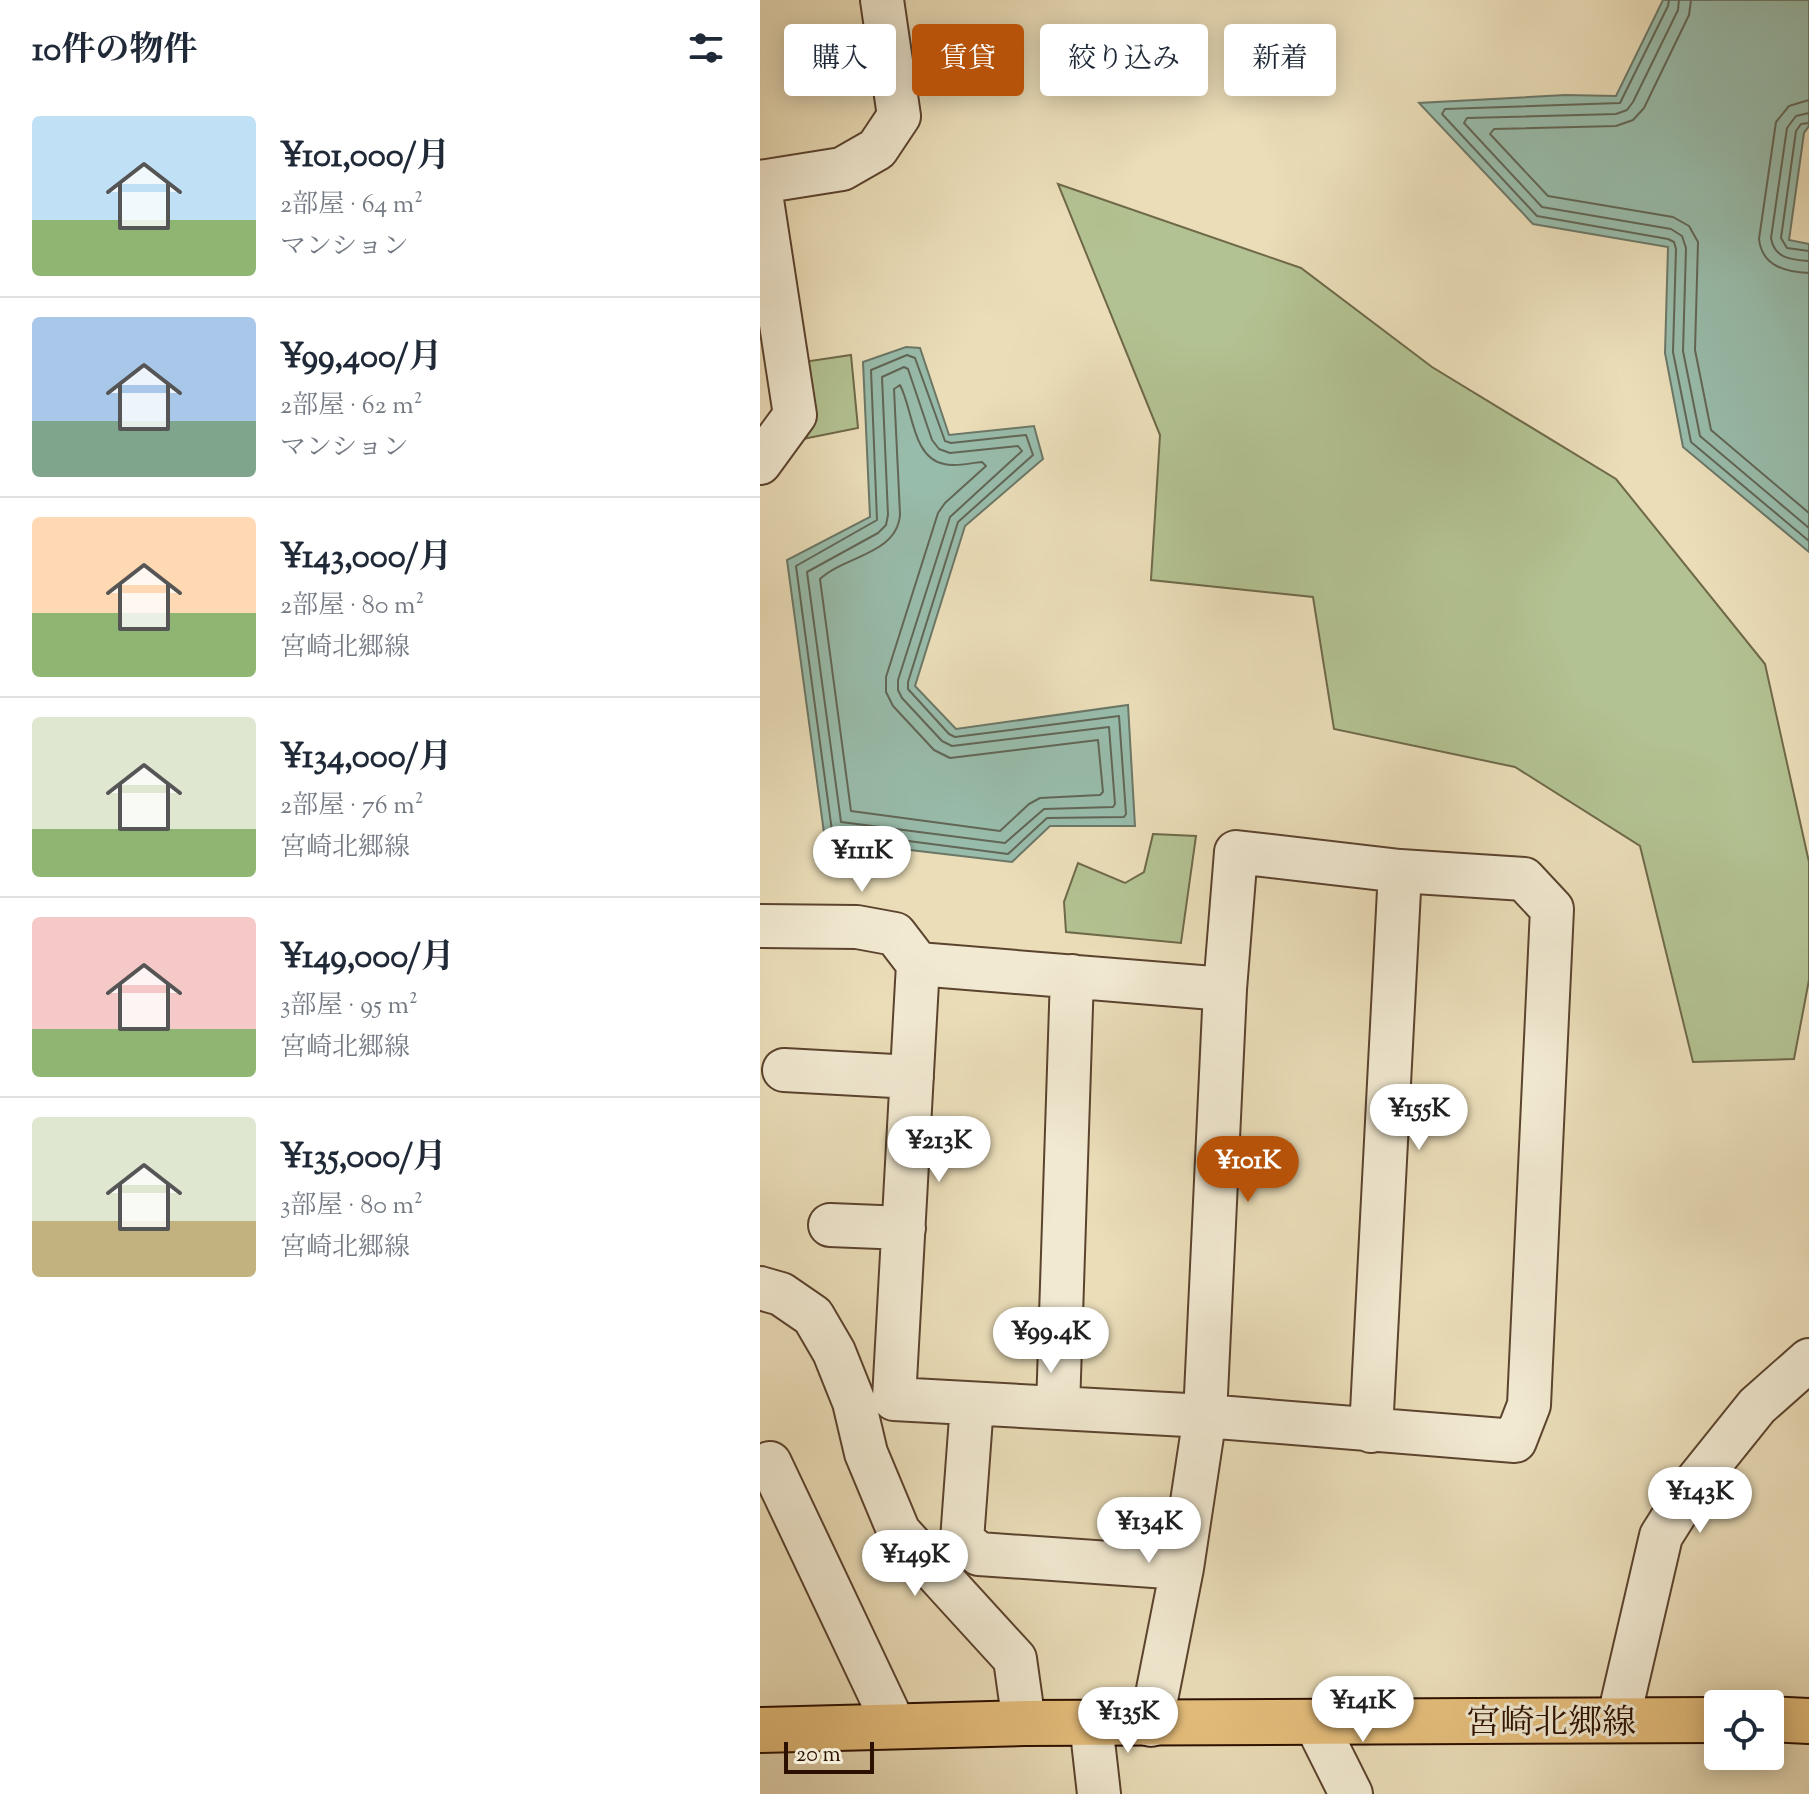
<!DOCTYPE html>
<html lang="ja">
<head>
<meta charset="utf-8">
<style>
	:root { --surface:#fff; --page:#f6f6f7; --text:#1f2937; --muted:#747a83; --line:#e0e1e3; --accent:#b45309 }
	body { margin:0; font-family:"Sorts Mill Goudy","Noto Serif JP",serif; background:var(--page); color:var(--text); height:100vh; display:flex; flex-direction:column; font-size:30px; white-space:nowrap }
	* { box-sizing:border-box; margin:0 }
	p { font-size:26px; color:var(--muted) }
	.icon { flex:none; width:44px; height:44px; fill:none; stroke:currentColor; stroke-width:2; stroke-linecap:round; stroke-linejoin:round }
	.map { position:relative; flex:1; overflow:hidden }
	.side { display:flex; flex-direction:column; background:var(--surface); width:760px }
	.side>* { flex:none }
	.guide { position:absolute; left:24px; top:24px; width:760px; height:72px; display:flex; gap:16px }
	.buttons { position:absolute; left:944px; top:1690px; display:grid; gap:16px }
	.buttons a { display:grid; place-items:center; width:80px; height:80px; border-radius:8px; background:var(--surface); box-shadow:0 4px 20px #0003; font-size:40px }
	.scale { position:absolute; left:24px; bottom:20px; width:90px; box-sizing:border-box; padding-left:8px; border:4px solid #2b1000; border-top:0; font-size:22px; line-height:28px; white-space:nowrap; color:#2b1000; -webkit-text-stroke:6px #f1e9d1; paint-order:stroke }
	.price { position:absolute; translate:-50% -68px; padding:0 18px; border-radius:28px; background:#fff; color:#222; font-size:26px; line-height:52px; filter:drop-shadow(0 2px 4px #0008) }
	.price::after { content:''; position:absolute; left:50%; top:48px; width:24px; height:18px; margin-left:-12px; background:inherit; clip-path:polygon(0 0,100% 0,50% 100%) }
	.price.current { background:var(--accent); color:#fff }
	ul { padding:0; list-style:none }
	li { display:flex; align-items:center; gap:24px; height:200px; padding:0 32px }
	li+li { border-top:2px solid var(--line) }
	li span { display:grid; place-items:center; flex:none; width:224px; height:160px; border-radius:8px; color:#555 }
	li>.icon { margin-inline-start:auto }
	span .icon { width:96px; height:96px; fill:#fffc; stroke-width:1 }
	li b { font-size:34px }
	h2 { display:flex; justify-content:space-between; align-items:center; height:96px; padding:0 32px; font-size:34px }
	.chip { padding:0 28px; border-radius:8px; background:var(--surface); box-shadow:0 4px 20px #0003; font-size:28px; line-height:72px }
	.chip.current { background:var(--accent); color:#fff }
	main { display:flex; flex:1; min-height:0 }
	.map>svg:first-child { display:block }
	.green { fill:#b3c292; stroke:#6f6949; stroke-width:2 }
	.water { fill:#98bcab; stroke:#6c7767; stroke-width:2 }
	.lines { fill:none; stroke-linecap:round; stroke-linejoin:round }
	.shore { stroke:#626656; stroke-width:2 }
	.minor-casing { stroke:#5b432e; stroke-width:46 }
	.major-casing { stroke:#2b1000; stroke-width:48 }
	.minor { stroke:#f1e9d1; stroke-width:42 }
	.major { stroke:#e5be7c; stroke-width:44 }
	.labels { text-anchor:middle; stroke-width:6; stroke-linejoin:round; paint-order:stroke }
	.street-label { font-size:34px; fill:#2b1000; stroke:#f1e9d1 }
</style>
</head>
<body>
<main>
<section class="side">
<h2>10件の物件<svg class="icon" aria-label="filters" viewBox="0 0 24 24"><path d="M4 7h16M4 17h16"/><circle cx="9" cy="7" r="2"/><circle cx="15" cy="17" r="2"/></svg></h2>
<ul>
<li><span style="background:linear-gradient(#bfe0f5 65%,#8fb573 0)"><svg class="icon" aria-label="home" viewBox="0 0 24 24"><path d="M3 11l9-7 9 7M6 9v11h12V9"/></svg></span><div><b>¥101,000/月</b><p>2部屋 · 64 m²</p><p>マンション</p></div></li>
<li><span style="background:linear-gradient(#a9c7e8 65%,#7fa58c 0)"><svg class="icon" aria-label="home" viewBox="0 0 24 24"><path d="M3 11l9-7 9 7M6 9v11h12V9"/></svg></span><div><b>¥99,400/月</b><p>2部屋 · 62 m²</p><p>マンション</p></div></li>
<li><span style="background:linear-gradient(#ffd9b3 60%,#8fb573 0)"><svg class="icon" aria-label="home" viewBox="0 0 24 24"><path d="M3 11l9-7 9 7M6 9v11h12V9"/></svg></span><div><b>¥143,000/月</b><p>2部屋 · 80 m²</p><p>宮崎北郷線</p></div></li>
<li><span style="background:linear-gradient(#dfe7d0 70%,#8fb573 0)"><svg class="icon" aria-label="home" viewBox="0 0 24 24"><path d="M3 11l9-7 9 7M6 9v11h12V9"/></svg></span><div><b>¥134,000/月</b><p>2部屋 · 76 m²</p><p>宮崎北郷線</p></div></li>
<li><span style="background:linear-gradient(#f6c9c9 70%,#8fb573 0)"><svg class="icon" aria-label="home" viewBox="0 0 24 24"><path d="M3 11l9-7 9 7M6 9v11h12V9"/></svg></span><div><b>¥149,000/月</b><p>3部屋 · 95 m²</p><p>宮崎北郷線</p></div></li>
<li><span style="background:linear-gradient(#dfe7d0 65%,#c2b280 0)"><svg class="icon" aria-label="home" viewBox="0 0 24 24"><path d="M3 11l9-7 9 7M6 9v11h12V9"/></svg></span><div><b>¥135,000/月</b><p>3部屋 · 80 m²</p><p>宮崎北郷線</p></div></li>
</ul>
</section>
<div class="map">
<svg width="1049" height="1794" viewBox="0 0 1049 1794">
	<rect width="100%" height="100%" fill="#eaddb8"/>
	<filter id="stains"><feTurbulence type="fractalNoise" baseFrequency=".0025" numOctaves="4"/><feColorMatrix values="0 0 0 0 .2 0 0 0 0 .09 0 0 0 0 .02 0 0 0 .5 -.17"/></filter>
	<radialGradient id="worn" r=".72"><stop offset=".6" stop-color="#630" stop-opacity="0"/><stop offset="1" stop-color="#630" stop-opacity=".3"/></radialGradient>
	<path class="green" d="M298,184L541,268L672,367L856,479L1005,664L1049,862V980L1034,1059L933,1062L880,846L755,767L574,729L553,597L391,580L400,435Z
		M91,355L98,428L38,440L43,362Z
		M393,834L436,836L421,943L306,932L304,902L318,863L365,883L384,872Z"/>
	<path class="water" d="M903,0H1049V126L1044,133L1029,240L1049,244V552L923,447L905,353L908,247L773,224L659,103L805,95L856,96Z
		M146,347L160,348L189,435L274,426L283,459L205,526L155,686L196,729L368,705L375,826H290L252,862L65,840L27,560L110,517L103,362Z"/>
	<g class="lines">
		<path class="shore" d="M909,0L908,6L860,103L685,109L682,114L777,216L908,239L914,242L916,249L913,352L931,442L1049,541
			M919,0L918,10L873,102L867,110L856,114L707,118L704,123L782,207L911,229L922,236L926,248L923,351L940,436L1049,528
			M931,0L929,15L884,108L873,120L856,126L734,129L730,134L788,196L913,217L929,226L938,242L935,350L951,430L1049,513
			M1049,100L1029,106L1016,122L999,239C1002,266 1025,272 1049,273
			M1049,113L1036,116L1027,128L1011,238C1014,258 1031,260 1049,261
			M1049,123L1041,124L1036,131L1021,238L1027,248L1049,251
			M147,355L155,358L185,441L191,443L266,435L273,455L198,522L148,682V689L189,734L195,737L359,716L366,814L364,817L287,818L248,854L72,831L36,566L117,520L111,370Z
			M144,367L148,369L172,440L179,449L190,453L258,446L262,451L190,517L138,680V690L142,698L182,741L192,746L349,727L355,804L353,807L284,809L245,843L81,822L47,572L118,533L126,525L128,515L122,377Z
			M140,385C153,409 152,458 184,464C196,467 210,463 222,462L226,466L185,503L178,513L126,677V692L133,706L174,750L190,758L338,740L343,792L340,795L280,798L269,804L240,831L91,811L60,579C84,556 138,554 140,514L134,389Z"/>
		<g class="minor-casing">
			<path id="minor" d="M0,182L82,169L117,149L139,116L122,0
				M0,187L35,415L0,463
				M0,926L97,927L135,934L158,964L134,1399L445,1416L755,1441L769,1405L792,909L764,879L640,871L476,852L465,989L445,1416L422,1568L391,1725
				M158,964L465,989
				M24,1070L152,1077
				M70,1225L144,1228
				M0,1288L21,1294L53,1316L74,1352L94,1402L106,1453L139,1532L255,1659L264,1723
				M212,1404L202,1540L219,1554L422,1568
				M298,1408L312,976
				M611,1431L640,871
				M10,1463L135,1727
				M858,1721L901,1536L932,1487L997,1406L1049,1360
				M331,1723L339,1794
				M556,1724L591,1794"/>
		</g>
		<g class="major-casing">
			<path id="major" d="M1010,1719L1049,1721
				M0,1730L264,1723L958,1720"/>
		</g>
		<use href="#minor" class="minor"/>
		<use href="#major" class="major"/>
	</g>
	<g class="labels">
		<g class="street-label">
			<text x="791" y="1733">宮崎北郷線</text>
		</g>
	</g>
	<rect width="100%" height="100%" filter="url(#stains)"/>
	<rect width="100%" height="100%" fill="url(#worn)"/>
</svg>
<div class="buttons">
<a><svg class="icon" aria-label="locate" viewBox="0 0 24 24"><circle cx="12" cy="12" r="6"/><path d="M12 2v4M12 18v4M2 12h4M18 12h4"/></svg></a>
</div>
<div class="scale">20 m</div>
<b class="price" style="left:102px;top:894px">¥111K</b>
<b class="price" style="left:659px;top:1152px">¥155K</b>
<b class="price" style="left:179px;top:1184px">¥213K</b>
<b class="price current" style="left:488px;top:1204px">¥101K</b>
<b class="price" style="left:291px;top:1375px">¥99.4K</b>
<b class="price" style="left:940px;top:1535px">¥143K</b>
<b class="price" style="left:389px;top:1565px">¥134K</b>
<b class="price" style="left:155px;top:1598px">¥149K</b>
<b class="price" style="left:603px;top:1744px">¥141K</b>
<b class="price" style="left:368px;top:1755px">¥135K</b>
<div class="guide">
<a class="chip">購入</a>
<a class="chip current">賃貸</a>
<a class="chip">絞り込み</a>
<a class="chip">新着</a>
</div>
</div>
</main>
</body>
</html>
